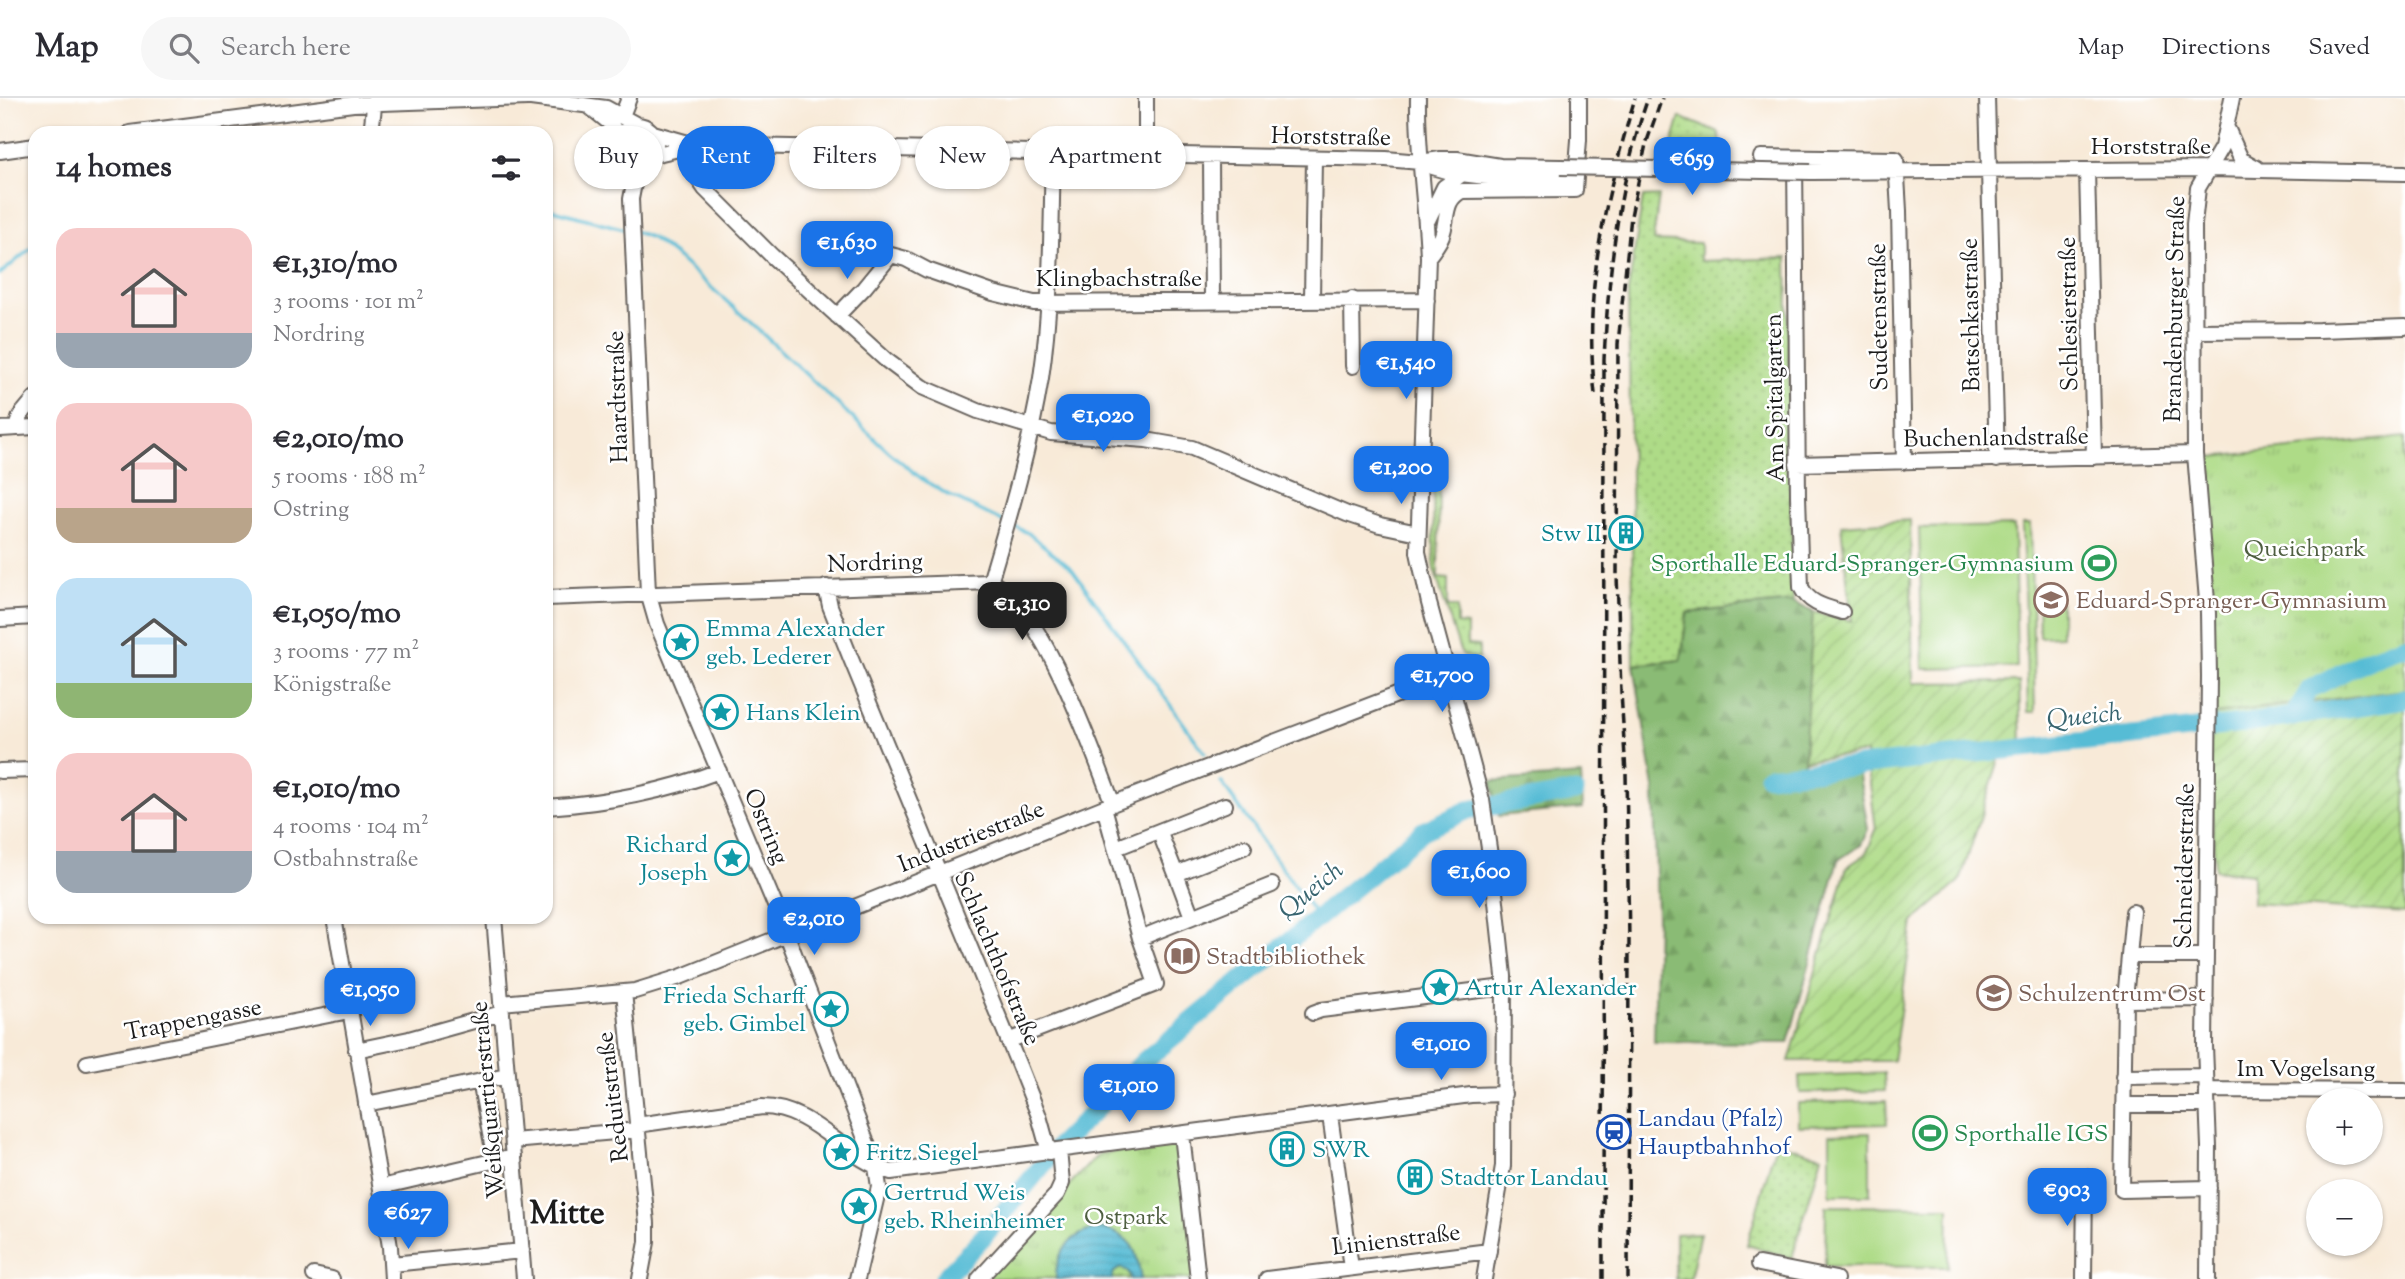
<!DOCTYPE html>
<html lang="en">
<head>
<meta charset="utf-8">
<style>
	:root { --surface:#fff; --page:#f7f7f7; --text:#2b2b33; --muted:#7c7c81; --line:#e1e1e2; --accent:#1a73e8 }
	body { margin:0; font-family:"Sorts Mill Goudy",serif; background:var(--page); color:var(--text); height:100vh; display:flex; flex-direction:column; font-size:26px; white-space:nowrap }
	* { box-sizing:border-box; margin:0 }
	p { font-size:23px; color:var(--muted) }
	.icon { flex:none; width:38px; height:38px; fill:none; stroke:currentColor; stroke-width:2; stroke-linecap:round; stroke-linejoin:round }
	.map { position:relative; flex:1; overflow:hidden }
	.sheet { position:absolute; left:28px; top:28px; width:525px; height:798px; display:flex; flex-direction:column; background:var(--surface); border-radius:21px; box-shadow:0 2px 5px #0004 }
	.sheet>* { flex:none }
	.hud { position:absolute; left:574px; top:28px; width:665px; height:63px; display:flex; gap:14px }
	.fabs { position:absolute; left:2306px; top:990px; display:grid; gap:14px }
	.fabs a { display:grid; place-items:center; width:77px; height:77px; border-radius:50%; background:var(--surface); box-shadow:0 2px 5px #0004; font-size:35px }
	.price { position:absolute; translate:-50% -60px; padding:0 16px; border-radius:14px; background:var(--accent); color:#fff; font-size:23px; line-height:46px; filter:drop-shadow(0 2px 4px #0008) }
	.price::after { content:''; position:absolute; left:50%; top:42px; width:21px; height:16px; margin-left:-10px; background:inherit; clip-path:polygon(0 0,100% 0,50% 100%) }
	.price.current { background:#222; color:#fff }
	ul { padding:0; list-style:none }
	li { display:flex; align-items:center; gap:21px; height:175px; padding:0 28px }
	li span { display:grid; place-items:center; flex:none; width:196px; height:140px; border-radius:21px; color:#555 }
	li>.icon { margin-inline-start:auto }
	span .icon { width:84px; height:84px; fill:#fffc; stroke-width:1 }
	li b { font-size:30px }
	h2 { display:flex; justify-content:space-between; align-items:center; height:84px; padding:0 28px; font-size:30px }
	.chip { padding:0 24px; border-radius:32px; background:var(--surface); box-shadow:0 2px 5px #0004; font-size:24px; line-height:63px }
	.chip.current { background:var(--accent); color:#fff }
	header { display:flex; align-items:center; gap:42px; box-sizing:border-box; height:98px; padding:0 35px; background:var(--surface); border-bottom:2px solid var(--line) }
	header strong { font-size:33px }
	nav { display:flex; gap:38px; margin-inline-start:auto; font-size:24px }
	.search { width:490px; height:63px; background:var(--page); display:flex; align-items:center; gap:18px; box-sizing:border-box; padding:0 24px; border-radius:38px; color:var(--muted); font-size:26px }
	.map>svg:first-child { display:block }
	.grass { fill:url(#grass-dots); stroke:#657c52; stroke-width:2 }
	.forest { fill:url(#forest-firs); stroke:#536c48; stroke-width:2 }
	.park { fill:url(#park-tufts); stroke:#657c52; stroke-width:2 }
	.garden { fill:url(#garden-furrows); stroke:#657c52; stroke-width:2 }
	.pitch { fill:#aedb87; stroke:#657c52; stroke-width:2 }
	.water { fill:url(#water-rules); stroke:#3a6c78; stroke-width:2 }
	.lines { fill:none; stroke-linecap:round; stroke-linejoin:round }
	.stream { stroke:#57bcd5; stroke-width:3.5 }
	.river { stroke:#57bcd5; stroke-width:19 }
	.minor-casing { stroke:#69645e; stroke-width:18 }
	.minor { stroke:#fff; stroke-width:14 }
	.rail { stroke:#1c1c1c; stroke-width:3.5; stroke-dasharray:10 5; stroke-linecap:butt }
	.minor-bridge-casing { stroke:#69645e; stroke-width:18; stroke-linecap:butt }
	.minor-bridge { stroke:#fff; stroke-width:14 }
	.labels { text-anchor:middle; stroke-width:5; stroke-linejoin:round; paint-order:stroke }
	.street-label { font-size:24px; fill:#1c1c1c; stroke:#fff }
	.culture-label { font-size:24px; fill:#0d838f; stroke:#fff; text-anchor:start }
	.park-label { font-size:24px; fill:#4f5f41; stroke:#fff }
	.leisure-label { font-size:24px; fill:#27864d; stroke:#fff; text-anchor:end }
	.education-label { font-size:24px; fill:#785e54; stroke:#fff; text-anchor:start }
	.transit-label { font-size:24px; fill:#164399; stroke:#fff; text-anchor:start }
	.water-label { font-size:26px; font-style:italic; fill:#37646f; stroke:#fff }
	.district-label { font-size:32px; font-weight:bold; fill:#1c1c1c; stroke:#fff }
</style>
</head>
<body>
<header>
<strong>Map</strong>
<div class="search"><svg class="icon" aria-label="search" viewBox="0 0 24 24"><circle cx="10" cy="10" r="6"/><path d="M15 15l6 6"/></svg>Search here</div>
<nav><a>Map</a><a>Directions</a><a>Saved</a></nav>
</header>
<div class="map">
<svg width="2405" height="1181" viewBox="0 0 2405 1181">
	<defs>
		<pattern id="grass-dots" width="8" height="8" patternUnits="userSpaceOnUse" patternTransform="scale(1.75)"><rect width="8" height="8" fill="#aedb87"/><path d="M2 2h.1M6 6h.1" fill="none" stroke="#95bb74" stroke-width="1.8" stroke-linecap="round"/></pattern>
		<pattern id="forest-firs" width="22" height="20" patternUnits="userSpaceOnUse" patternTransform="scale(1.75)"><rect width="22" height="20" fill="#8abb74"/><path d="M5 1l3.5 6h-7zM16 11l3.5 6h-7z" fill="#76a064"/></pattern>
		<pattern id="park-tufts" width="24" height="20" patternUnits="userSpaceOnUse" patternTransform="scale(1.75)"><rect width="24" height="20" fill="#aedb87"/><path d="M3 7l-1-3M5 7V3M7 7l1-3M15 17l-1-3M17 17v-4M19 17l1-3" fill="none" stroke="#95bb74"/></pattern>
		<pattern id="garden-furrows" width="10" height="10" patternUnits="userSpaceOnUse" patternTransform="scale(1.75)"><rect width="10" height="10" fill="#aedb87"/><path d="M-1 1l2-2M0 10L10 0M9 11l2-2" fill="none" stroke="#95bb74"/></pattern>
		<pattern id="water-rules" width="6" height="5" patternUnits="userSpaceOnUse" patternTransform="scale(1.75)"><rect width="6" height="5" fill="#57bcd5"/><path d="M0 2.5h6" fill="none" stroke="#4ba1b6"/></pattern>
	</defs>
	<rect width="100%" height="100%" fill="#fff"/>
	<filter id="ink" filterUnits="userSpaceOnUse"><feTurbulence type="fractalNoise" baseFrequency=".0143" numOctaves="2"/><feDisplacementMap in="SourceGraphic" scale="14" xChannelSelector="R" yChannelSelector="G"/><feConvolveMatrix kernelMatrix="1 2 1 2 8 2 1 2 1" color-interpolation-filters="sRGB"/></filter>
	<filter id="wash" filterUnits="userSpaceOnUse"><feTurbulence type="fractalNoise" baseFrequency=".00686" numOctaves="4" result="noise"/><feDisplacementMap in="SourceGraphic" scale="28" xChannelSelector="R" yChannelSelector="G"/><feGaussianBlur stdDeviation="1.57" result="paint"/><feColorMatrix in="noise" values="0 0 0 0 0 0 0 0 0 0 0 0 0 0 0 0 0 1.4 0 .05"/><feComposite in="paint" operator="in"/></filter>
	<g filter="url(#wash)">
		<rect width="100%" height="100%" fill="#f8ead8"/>
		<path class="grass" d="M1680,19L1719,35L1720,55L1668,60Z
			M625 45a13 13 0 1 1 26 0a13 13 0 1 1-26 0Z
			M1659,98L1653,143L1700,145V163L1787,160L1793,504L1687,515L1681,562L1634,567L1628,194L1643,99Z
			M1433,376H1439L1438,480L1448,481V509H1457V526L1467,527V547L1479,548V561L1464,558L1460,553L1434,471Z
			M2405,592V600L2207,625V617Z
			M1776,1045L1822,1058L1792,1160L1747,1147Z
			M1700,1135L1690,1181H1675V1136Z"/>
		<path class="forest" d="M1793,504L1813,514L1803,677L1858,672L1868,731L1861,747L1838,762L1788,945L1654,944L1657,819L1654,689L1634,567L1681,562L1687,515Z
			M1581,677L1583,710L1499,718L1491,683Z"/>
		<path class="park" d="M2405,339V592L2207,617L2202,360Z
			M1182,1045L1196,1181L979,1180L1099,1056Z"/>
		<path class="garden" d="M1910,422L1913,585L2019,584L2021,646L2003,649L1960,783L1913,824L1893,963H1789L1847,769L1866,756L1876,732L1866,655L1804,662L1813,514L1852,523L1841,427Z
			M2405,600V815L2253,805V776L2215,772L2207,625Z"/>
		<path class="pitch" d="M2022,426H2030L2035,614H2028Z
			M2014,428L2017,569L1923,571L1919,430Z
			M2038,504H2061V538L2039,539Z
			M1884,975L1885,993L1800,995L1799,978Z
			M1886,1003L1887,1026L1798,1028V1005Z
			M1870,1035V1097H1830V1036Z
			M1826,1108L1949,1109L1948,1169L1825,1168Z"/>
		<path class="water" d="M1102,1130C1134,1140 1136,1150 1141,1181H1131L1129,1175L1121,1170L1114,1174L1112,1181H1056C1055,1152 1074,1133 1102,1130Z"/>
		<g class="lines">
			<path class="stream" d="M546,110L628,132
				M636,134L652,140L678,160L751,225L889,354L922,381L950,398L1004,424
				M0,176L35,147
				M1011,427L1028,435L1072,471L1205,655
				M1221,684L1317,819"/>
			<path class="river" d="M2293,619L2310,591L2369,561L2405,548
				M1768,678L2243,626L2405,601
				M943,1181L983,1139L1056,1051L1145,962L1423,733L1468,712L1575,694"/>
		</g>
	</g>
	<g filter="url(#ink)">
		<g class="lines">
			<g class="minor-casing">
				<path id="minor" d="M531,0L606,10L637,27
					M1146,0V57
					M1418,0C1417,53 1426,106 1428,159L1418,454L1429,505L1482,702L1494,785L1504,878L1503,1068L1484,1181
					M1987,0L1997,362
					M590,9L611,26L619,40
					M622,18L629,0
					M618 46a19 19 0 1 1 38 0a19 19 0 1 1-38 0Z
					M2228,32L2241,61L2257,70
					M130,35L353,6L527,0
					M371,35L375,0
					M653,35L695,47
					M696,47V78L705,91L772,158L832,213L886,262L922,289L978,313L1051,335L1146,342L1192,350L1347,416L1380,427L1418,435
					M0,53L35,48
					M653,57L696,47L736,48L1386,61L1420,64L1441,61H1457L1500,68L1560,69
					M1211,59L1212,203
					M1761,59L1896,61L1899,113L1904,364
					M1795,60L1798,398L1801,489C1809,506 1825,509 1842,514
					M643,64L636,75L631,101L648,495L657,526L782,824L876,1069L879,1089L857,1181
					M1420,64C1467,85 1523,79 1573,80
					M2087,72L2094,359
					M1811,74L2209,71L2405,75
					M1428,122L1444,89L1461,77
					M1428,159C1433,152 1441,144 1443,134C1448,118 1444,102 1462,93L1575,92L1579,42V0
					M1352,201L1353,268
					M1312,202L1314,60
					M837,218L864,190L891,157L906,161L927,172L993,195L1034,205L1427,202
					M2194,233L2319,232L2405,229
					M16,330L20,318L35,300
					M0,331L35,329
					M1797,366L2195,356
					M990,484C1010,417 1030,349 1041,280C1052,206 1051,129 1053,55
					M826,489L830,508L851,561L1019,968L1039,1018L1049,1054
					M546,500L990,484C1042,506 1092,652 1113,706
					M0,521L35,519
					M0,673L35,672
					M546,709C605,705 664,694 719,673
					M1104,709L1140,840
					M1116,750L1159,733
					M1176,776L1159,733L1225,707
					M2133,814L2125,902L2122,1092L2209,1090
					M334,819L382,1097L390,1149L392,1181
					M494,819L524,1181
					M1192,819L1176,776L1244,749
					M2129,858H2206
					M624,894L647,1125V1144L640,1181
					M2125,902L2206,901
					M501,905L635,893L680,879L1104,709L1449,577
					M1313,915L1321,912L1504,889
					M1008,943L1156,886L1140,840L1272,787
					M356,952L409,941L502,915
					M87,965L349,913
					M2123,979L2206,978
					M480,983L495,1062
					M2206,992L2405,993
					M366,1006L507,978
					M2123,1007H2206
					M1330,1017L1351,1170
					M637,1027L762,1009C814,1009 844,1061 891,1074L1471,997L1504,996
					M1182,1036L1198,1181
					M513,1043L638,1032
					M381,1089L514,1058
					M392,1166L522,1153
					M1759,1166L1836,1181
					M314,1177L332,1181
					M979,1181L1057,1096L1062,1085L1059,1052
					M1267,1181L1489,1153
					M2084,1181L2085,1079
					M2208,1181L2209,1049L2205,948L2209,578L2208,515L2195,356L2194,126L2198,90L2222,49L2232,0"/>
			</g>
			<use href="#minor" class="minor"/>
			<path class="rail" d="M1595,296C1583,188 1605,103 1635,0
				M1603,1181L1604,261C1609,169 1618,87 1648,0
				M1628,1181L1629,842L1626,676L1621,594L1617,477L1618,246L1631,118L1646,46L1662,0"/>
			<g class="minor-bridge-casing">
				<path id="minor-bridge" d="M1560,69L1811,74"/>
			</g>
			<use href="#minor-bridge" class="minor-bridge"/>
		</g>
	</g>
	<defs>
		<g id="building-ring" transform="scale(1.75)"><circle r="9.5" fill="#fff" stroke="#0f9aa8" stroke-width="1.5"/><path d="M-4-6H4V6H1V3H-1V6H-4ZM-2.5-4.3h1.7v1.8h-1.7ZM.8-4.3h1.7v1.8H.8ZM-2.5-1h1.7V.8h-1.7ZM.8-1h1.7V.8H.8Z" fill="#0f9aa8"/></g>
		<g id="stadium-ring" transform="scale(1.75)"><circle r="9.5" fill="#fff" stroke="#2e9e5b" stroke-width="1.5"/><path d="M0-5a6.5 5 0 1 0 0 10a6.5 5 0 1 0 0-10ZM-3.5-1.8h7v3.6h-7Z" fill="#2e9e5b"/></g>
		<g id="school-ring" transform="scale(1.75)"><circle r="9.5" fill="#fff" stroke="#8d6e63" stroke-width="1.5"/><path d="M0-5L7-2L0 1L-7-2ZM-4 1L0 2.5L4 1V4Q0 6-4 4Z" fill="#8d6e63"/></g>
		<g id="sight-ring" transform="scale(1.75)"><circle r="9.5" fill="#fff" stroke="#0f9aa8" stroke-width="1.5"/><path d="M0-6L1.8-2.2L6-1.7L2.9 1.2L3.7 5.4L0 3.3L-3.7 5.4L-2.9 1.2L-6-1.7L-1.8-2.2Z" fill="#0f9aa8"/></g>
		<g id="library-ring" transform="scale(1.75)"><circle r="9.5" fill="#fff" stroke="#8d6e63" stroke-width="1.5"/><path d="M-6-4Q-3-5.5-.7-3.5V5Q-3 3-6 4ZM6-4Q3-5.5 .7-3.5V5Q3 3 6 4Z" fill="#8d6e63"/></g>
		<g id="station-ring" transform="scale(1.75)"><circle r="9.5" fill="#fff" stroke="#1a4fb4" stroke-width="1.5"/><path d="M-3-6H3Q5-6 5-4V2Q5 4 3 4L4.5 6H3L1.5 4h-3L-3 6H-4.5L-3 4Q-5 4-5 2V-4Q-5-6-3-6ZM-3.5-4v3h7v-3ZM-3.5 1v1.5H-2V1ZM2 1v1.5H3.5V1Z" fill="#1a4fb4"/></g>
	</defs>
	<g fill-rule="evenodd">
		<use href="#building-ring" x="1626" y="435"/>
		<use href="#stadium-ring" x="2099" y="465"/>
		<use href="#school-ring" x="2051" y="502"/>
		<use href="#sight-ring" x="681" y="544"/>
		<use href="#sight-ring" x="721" y="614"/>
		<use href="#sight-ring" x="732" y="760"/>
		<use href="#library-ring" x="1182" y="858"/>
		<use href="#sight-ring" x="1440" y="889"/>
		<use href="#school-ring" x="1994" y="895"/>
		<use href="#sight-ring" x="831" y="911"/>
		<use href="#station-ring" x="1614" y="1034"/>
		<use href="#stadium-ring" x="1930" y="1035"/>
		<use href="#building-ring" x="1287" y="1051"/>
		<use href="#sight-ring" x="841" y="1054"/>
		<use href="#building-ring" x="1415" y="1079"/>
		<use href="#sight-ring" x="859" y="1108"/>
	</g>
	<g class="labels">
		<g class="street-label">
			<text transform="translate(1331 38) rotate(1)" y="8">Horststraße</text>
			<text x="2151" y="56">Horststraße</text>
			<text x="1119" y="188">Klingbachstraße</text>
			<text transform="translate(2174 211) rotate(-89)" y="8">Brandenburger Straße</text>
			<text transform="translate(2068 216) rotate(-91)" y="8">Schlesierstraße</text>
			<text transform="translate(1970 217) rotate(-91)" y="8">Batschkastraße</text>
			<text transform="translate(1878 219) rotate(-91)" y="8">Sudetenstraße</text>
			<text transform="translate(617 299) rotate(-92)" y="8">Haardtstraße</text>
			<text transform="translate(1774 300) rotate(-91)" y="8">Am Spitalgarten</text>
			<text transform="translate(1996 339) rotate(-1)" y="8">Buchenlandstraße</text>
			<text transform="translate(875 464) rotate(-2)" y="8">Nordring</text>
			<text transform="translate(767 728) rotate(67)" y="8">Ostring</text>
			<text transform="translate(971 738) rotate(-22)" y="8">Industriestraße</text>
			<text transform="translate(2184 768) rotate(-89)" y="8">Schneiderstraße</text>
			<text transform="translate(998 860) rotate(67)" y="8">Schlachthofstraße</text>
			<text transform="translate(193 921) rotate(-11)" y="8">Trappengasse</text>
			<text x="2306" y="978">Im Vogelsang</text>
			<text transform="translate(612 999) rotate(-97)" y="8">Reduitstraße</text>
			<text transform="translate(487 1002) rotate(-95)" y="8">Weißquartierstraße</text>
			<text transform="translate(1396 1141) rotate(-7)" y="8">Linienstraße</text>
		</g>
		<g class="culture-label">
			<text x="1602" y="443" text-anchor="end">Stw II</text>
			<text x="706" y="538">Emma Alexander<tspan x="706" dy="28">geb. Lederer</tspan></text>
			<text x="746" y="622">Hans Klein</text>
			<text x="708" y="754" text-anchor="end">Richard<tspan x="708" dy="28">Joseph</tspan></text>
			<text x="1464" y="897">Artur Alexander</text>
			<text x="806" y="905" text-anchor="end">Frieda Scharff<tspan x="806" dy="28">geb. Gimbel</tspan></text>
			<text x="1312" y="1059">SWR</text>
			<text x="866" y="1062">Fritz Siegel</text>
			<text x="1440" y="1087">Stadttor Landau</text>
			<text x="884" y="1102">Gertrud Weis<tspan x="884" dy="28">geb. Rheinheimer</tspan></text>
		</g>
		<g class="park-label">
			<text x="2305" y="458">Queichpark</text>
			<text x="1126" y="1126">Ostpark</text>
		</g>
		<g class="leisure-label">
			<text x="2074" y="473">Sporthalle Eduard-Spranger-Gymnasium</text>
			<text x="1954" y="1043" text-anchor="start">Sporthalle IGS</text>
		</g>
		<g class="education-label">
			<text x="2076" y="510">Eduard-Spranger-Gymnasium</text>
			<text x="1206" y="866">Stadtbibliothek</text>
			<text x="2018" y="903">Schulzentrum Ost</text>
		</g>
		<g class="transit-label">
			<text x="1638" y="1028">Landau (Pfalz)<tspan x="1638" dy="28">Hauptbahnhof</tspan></text>
		</g>
		<g class="water-label">
			<text transform="translate(2084 617) rotate(-6)" y="9">Queich</text>
			<text transform="translate(1310 791) rotate(-39)" y="9">Queich</text>
		</g>
		<g class="district-label">
			<text x="567" y="1125">Mitte</text>
		</g>
	</g>
</svg>
<div class="fabs">
<a>+</a>
<a>−</a>
</div>
<b class="price" style="left:1692px;top:99px">€659</b>
<b class="price" style="left:847px;top:183px">€1,630</b>
<b class="price" style="left:1406px;top:303px">€1,540</b>
<b class="price" style="left:1103px;top:356px">€1,020</b>
<b class="price" style="left:1401px;top:408px">€1,200</b>
<b class="price current" style="left:1022px;top:544px">€1,310</b>
<b class="price" style="left:1442px;top:616px">€1,700</b>
<b class="price" style="left:1479px;top:812px">€1,600</b>
<b class="price" style="left:814px;top:859px">€2,010</b>
<b class="price" style="left:370px;top:930px">€1,050</b>
<b class="price" style="left:1441px;top:984px">€1,010</b>
<b class="price" style="left:1129px;top:1026px">€1,010</b>
<b class="price" style="left:2067px;top:1130px">€903</b>
<b class="price" style="left:408px;top:1153px">€627</b>
<div class="hud">
<a class="chip">Buy</a>
<a class="chip current">Rent</a>
<a class="chip">Filters</a>
<a class="chip">New</a>
<a class="chip">Apartment</a>
</div>
<section class="sheet">
<h2>14 homes<svg class="icon" aria-label="filters" viewBox="0 0 24 24"><path d="M4 7h16M4 17h16"/><circle cx="9" cy="7" r="2"/><circle cx="15" cy="17" r="2"/></svg></h2>
<ul>
<li><span style="background:linear-gradient(#f6c9c9 75%,#9aa5b1 0)"><svg class="icon" aria-label="home" viewBox="0 0 24 24"><path d="M3 11l9-7 9 7M6 9v11h12V9"/></svg></span><div><b>€1,310/mo</b><p>3 rooms · 101 m²</p><p>Nordring</p></div></li>
<li><span style="background:linear-gradient(#f6c9c9 75%,#b9a48a 0)"><svg class="icon" aria-label="home" viewBox="0 0 24 24"><path d="M3 11l9-7 9 7M6 9v11h12V9"/></svg></span><div><b>€2,010/mo</b><p>5 rooms · 188 m²</p><p>Ostring</p></div></li>
<li><span style="background:linear-gradient(#bfe0f5 75%,#8fb573 0)"><svg class="icon" aria-label="home" viewBox="0 0 24 24"><path d="M3 11l9-7 9 7M6 9v11h12V9"/></svg></span><div><b>€1,050/mo</b><p>3 rooms · 77 m²</p><p>Königstraße</p></div></li>
<li><span style="background:linear-gradient(#f6c9c9 70%,#9aa5b1 0)"><svg class="icon" aria-label="home" viewBox="0 0 24 24"><path d="M3 11l9-7 9 7M6 9v11h12V9"/></svg></span><div><b>€1,010/mo</b><p>4 rooms · 104 m²</p><p>Ostbahnstraße</p></div></li>
</ul>
</section>
</div>
</body>
</html>
